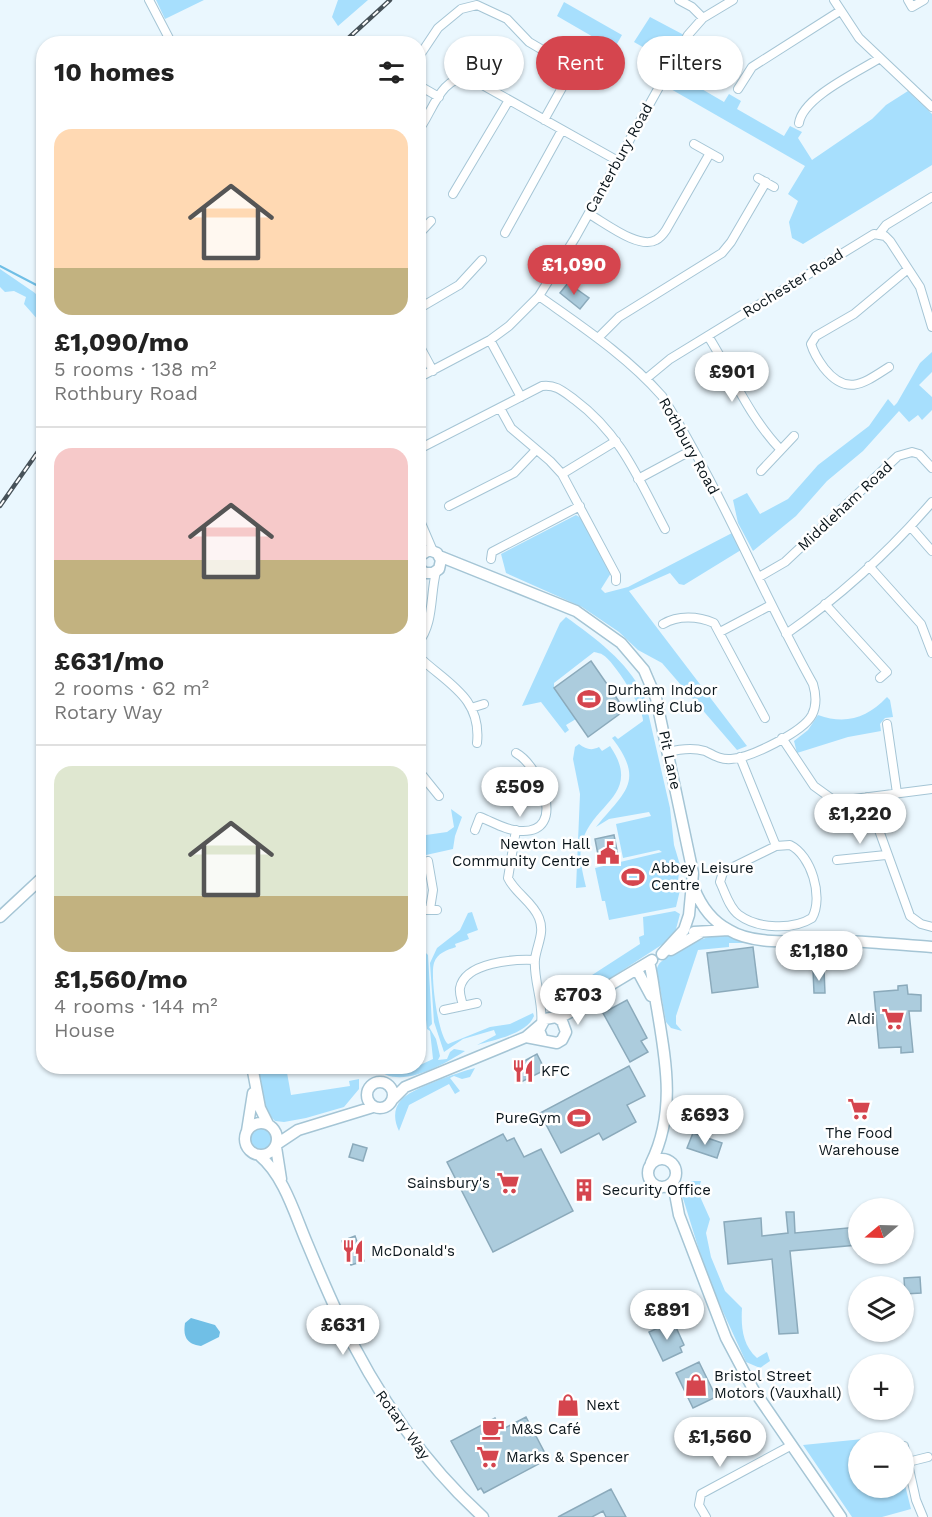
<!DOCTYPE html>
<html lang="en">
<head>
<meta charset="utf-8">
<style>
	:root { --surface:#fff; --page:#f6f6f6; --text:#222; --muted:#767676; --line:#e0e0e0; --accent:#d5454e }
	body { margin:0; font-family:"Work Sans",sans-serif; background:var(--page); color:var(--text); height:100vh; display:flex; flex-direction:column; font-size:22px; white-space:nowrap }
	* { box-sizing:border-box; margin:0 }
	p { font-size:20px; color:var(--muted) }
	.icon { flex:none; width:33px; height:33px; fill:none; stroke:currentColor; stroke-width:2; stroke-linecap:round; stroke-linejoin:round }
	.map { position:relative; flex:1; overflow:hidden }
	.details { position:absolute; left:36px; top:36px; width:390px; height:1038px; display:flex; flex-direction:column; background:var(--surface); border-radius:24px; box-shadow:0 2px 4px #0004 }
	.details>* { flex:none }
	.guide { position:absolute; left:444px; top:36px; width:398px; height:54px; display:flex; gap:12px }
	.needle { width:39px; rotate:251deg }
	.buttons { position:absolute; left:848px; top:1198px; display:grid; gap:12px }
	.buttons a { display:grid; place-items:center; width:66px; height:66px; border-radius:50%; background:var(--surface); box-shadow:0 2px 4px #0004; font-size:30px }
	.price { position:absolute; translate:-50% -51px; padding:0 14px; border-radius:21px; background:#fff; color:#222; font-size:20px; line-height:39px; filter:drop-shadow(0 2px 3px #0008) }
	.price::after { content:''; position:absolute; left:50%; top:36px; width:18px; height:14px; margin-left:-9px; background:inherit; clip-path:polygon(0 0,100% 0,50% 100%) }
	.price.active { background:var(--accent); color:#fff }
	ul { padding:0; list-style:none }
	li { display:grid; align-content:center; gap:12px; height:318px; padding:0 18px }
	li+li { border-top:2px solid var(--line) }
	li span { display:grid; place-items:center; height:186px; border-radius:18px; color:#555 }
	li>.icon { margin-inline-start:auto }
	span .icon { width:108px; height:108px; fill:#fffc; stroke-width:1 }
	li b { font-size:26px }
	h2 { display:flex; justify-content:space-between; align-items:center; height:72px; padding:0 18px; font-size:26px }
	.chip { padding:0 21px; border-radius:27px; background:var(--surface); box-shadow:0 2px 4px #0004; font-size:21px; line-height:54px }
	.chip.active { background:var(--accent); color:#fff }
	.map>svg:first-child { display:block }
	.green { fill:#a7dffd }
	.water { fill:#70bfe6 }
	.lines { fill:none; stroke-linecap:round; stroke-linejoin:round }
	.stream { stroke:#70bfe6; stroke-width:2 }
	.building { fill:#acccdd; stroke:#8baabb; stroke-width:1.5 }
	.street-casing { stroke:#a5c5d5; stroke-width:10 }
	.secondary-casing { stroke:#a5c5d5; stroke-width:13 }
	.street { stroke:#fff; stroke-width:8 }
	.secondary { stroke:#fff; stroke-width:10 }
	.rail-casing { stroke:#475259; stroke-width:4.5 }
	.rail { stroke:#fff; stroke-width:2; stroke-dasharray:7; stroke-linecap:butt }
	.labels { text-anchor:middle; stroke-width:5; stroke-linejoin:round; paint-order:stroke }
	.street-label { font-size:15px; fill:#0a151b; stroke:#fff }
	.poi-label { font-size:15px; fill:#0a151b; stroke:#fff; text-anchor:start }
</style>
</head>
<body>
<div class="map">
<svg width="932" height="1517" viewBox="0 0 932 1517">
	<rect width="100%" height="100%" fill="#eaf7fe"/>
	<path class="green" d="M156,0H204L165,19Z
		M338,0H368L338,26L332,17Z
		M564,2L622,35L614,49L557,16Z
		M650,17L684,35L669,62L634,42Z
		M676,74L724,102L729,94L741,101L737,109L784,136L790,126L802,132L798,138L812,160L872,119L886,105L908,91L932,114V165L803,244L792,238L789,222L798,201L788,194L805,166L669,88Z
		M0,269L35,293L43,303L39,321L24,304L26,297L14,291L5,292L0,287Z
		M932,352V372L919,385L932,397V410L922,420L918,415L909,422L899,411L863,451L827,481L796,516L753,551L738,523L733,500L747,493L760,514L788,499L818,465L869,426L888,399L894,406L897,403L920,363Z
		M576,515L581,518L611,573L601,589L605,593L628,587L732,533L741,550L684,585L679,584L670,573L629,591L747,746L737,750L662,663L638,650L619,632L582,607L506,573L501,554Z
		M566,617C596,639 626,660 644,695L670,808L674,845L680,865L677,888L680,890L676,907L609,920L605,901H602L595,868L662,852L659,850L623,858L616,824L651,816L649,812L609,819L596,827C624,792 646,782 612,738L615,736L618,739L643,721C644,709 614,661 603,655C601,653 597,653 594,652L554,683V688L576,719L566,725L569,730L565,733L541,702L522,706L560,623Z
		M887,697L890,700L893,717L885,718L880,724L881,731L848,737L797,753L794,741L808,730L818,715C846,725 867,718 887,697Z
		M579,744C586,749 591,751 599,747L602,751L610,746C644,796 590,803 581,846C579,859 583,874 586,887L576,888L580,794L573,759L575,747Z
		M451,809L462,817L455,836L453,849L426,855L421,867H419V836L447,832L454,827Z
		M675,911L680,914L675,933L663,944L566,1007L553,1005C547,997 543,991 547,981L566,977L567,981L589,977L640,944L639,937L644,935L643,917Z
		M472,912L478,930L467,934L469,939L455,944L456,947C447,950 437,953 434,963C430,975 438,1036 448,1044L490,1027L510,1024L533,1013L534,1016C527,1034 494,1040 477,1045L496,1035L494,1030L463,1039L444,1052L434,1022L430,963L437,948L460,930L468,913Z
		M722,933L755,943H729V947L698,950L676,1016V1024L682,1031L671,1028L666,1022L658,977L655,978C656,973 656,969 659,964C667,954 708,935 722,933Z
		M419,952H425L428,955L432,1024L429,1027L436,1039L440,1056L438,1060L447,1059L450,1052L454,1049L465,1051C443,1065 397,1092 375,1067L398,1072L418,1066L433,1059L430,1031L427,1029Z
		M257,1067H286L291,1095L350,1086L349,1081L359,1079V1089L344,1107L306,1118L284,1122L275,1121L266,1112Z
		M475,1068L470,1077L462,1079L454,1076L450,1078L460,1091L455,1094L449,1084L409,1105L399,1131C394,1121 393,1109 401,1100C410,1089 459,1072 475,1068Z
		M250 1138a11 11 0 1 1 22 0a11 11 0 1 1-22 0Z
		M691,1181H701L698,1192L710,1219L706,1233L711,1257L725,1291L742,1308C741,1326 742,1345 757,1358L767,1352L770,1361L760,1368L746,1362L708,1279L682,1195Z
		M893,1436L894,1443H858V1488H903V1477L911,1509L882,1517H852L803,1445Z"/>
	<path class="water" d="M191,1318L215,1325L220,1332L219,1337L201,1346C186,1344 183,1336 185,1323Z"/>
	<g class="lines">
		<path class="stream" d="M0,266L44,289"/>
	</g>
	<path class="building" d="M568,283L589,298L580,309L560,293Z
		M591,661L625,710L588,737L554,688Z
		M614,835L619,861L600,865L595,839Z
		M753,947L758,987L712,993L707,953Z
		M813,970H824L825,993H814Z
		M907,985L908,994L921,995V1011H909L913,1052L901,1053V1047L879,1048L874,992L898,990V986Z
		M627,1000L647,1038L641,1041L648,1052L630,1062L603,1013Z
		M537,1054L545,1070L521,1082L513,1067Z
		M629,1066L645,1096L627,1105L636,1122L603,1140L599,1133L561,1153L540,1113Z
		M693,1133L722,1143L717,1158L687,1148Z
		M503,1134L507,1141L514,1138L524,1157L541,1149L573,1211L493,1252L447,1162Z
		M353,1144L367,1148L363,1161L349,1157Z
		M786,1212H794L795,1233L858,1227V1245L790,1251L798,1333L779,1334L772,1259L728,1264L724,1222L761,1218L762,1236L788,1233Z
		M355,1236L364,1261L351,1265L342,1241Z
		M920,1277L921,1293L905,1294L904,1278Z
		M669,1323L671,1327L675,1325L684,1345L680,1347L682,1352L663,1361L649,1332Z
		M699,1362L716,1397L693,1408L676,1373Z
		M526,1417L548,1459L484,1493L481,1488L478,1490L451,1441L495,1418L501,1430Z
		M611,1489L626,1517H606L603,1511L592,1517H558Z"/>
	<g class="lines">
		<g class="street-casing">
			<path id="street" d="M149,0L172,44
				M679,0L692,7L703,18
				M834,0L859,38L932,107
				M908,0L912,7L924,0
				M418,58L438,28L461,9L477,5L507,19L529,42L573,68L544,120
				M573,68L590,78L594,76L606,53
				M418,85L439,97
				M738,89L752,67L840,11
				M799,123C803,97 858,72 880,58
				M418,131C433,112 440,75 470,78L618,161
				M694,144L719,158
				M758,178L774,187
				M453,194L509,100
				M589,214C604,222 639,250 656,240C660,238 664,233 666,230L710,153
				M505,233L562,130
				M879,234L886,225L932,197
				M418,235L431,221
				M539,296C581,326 627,356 662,396C720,488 760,589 813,684C816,694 817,705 812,715C803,732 750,758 731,759C721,760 713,755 705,751C692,747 680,749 668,752
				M418,309L459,285L482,260
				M708,336C732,374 749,417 781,450
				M598,338L619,317L722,253L731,242L766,182
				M490,340L521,397
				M418,343L433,371
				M889,367C864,383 847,397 824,368C818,360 814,354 811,344L816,336L854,314L908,269
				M418,378L490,340L509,326L539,296L575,238L688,35L703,18L733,0
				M647,378L670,359L874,234L885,236L890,241L920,287L932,327
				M500,408L511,428L550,461L562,474L616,575V581
				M423,447L542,386C556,384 564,392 575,400C621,434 639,480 665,529
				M761,471L794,436
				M562,474L616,441
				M638,479L692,450
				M449,506L514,473L536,450
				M418,516L433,551
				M911,527L932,551
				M491,559L492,552L580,506
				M869,566L921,624L932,653
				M759,577L785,562L898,456L912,452L919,454L932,468
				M825,604L887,672L880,678
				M663,624C678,615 698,616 714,623L765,718
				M720,632L771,605
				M786,634C839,597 889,552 932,502
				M418,643C434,624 430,595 436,572
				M418,656C446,683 482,697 477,743
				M471,708L484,704
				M887,724L897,793
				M782,738L814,786L832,799L846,800L932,789
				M740,757L776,846
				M418,770L439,796
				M867,797L910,916L921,924L932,927
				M475,830L480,817C493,822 507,831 521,831C568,833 540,766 516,753
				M516,830L508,878C515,893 533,902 539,918C545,933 537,944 535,959C533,980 544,1002 541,1024
				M790,845C811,855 824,897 812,918C793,930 758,929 739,915C729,908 725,892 720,882L723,872L776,846Z
				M837,860L886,855
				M428,861L433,890L430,909
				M418,910H437
				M463,1006C462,1000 459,994 460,988C465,962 515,959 535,960
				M444,1010L477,1003
				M904,1446L916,1500L923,1517
				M908,1462L928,1457
				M706,1517L699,1505L701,1494L792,1445"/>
		</g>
		<g class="secondary-casing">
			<path id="secondary" d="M439,556L576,611L621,643L644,670L656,698L693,873L689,915L684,930L662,954
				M418,557L429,550L437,553L441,560L439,569L433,573H425L418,567
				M694,888C701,906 712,921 729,930C758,948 810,939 844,941C873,942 903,945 932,947
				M0,917L44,876
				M694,932L729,930
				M671,950L700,933
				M649,962C653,977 654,993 657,1008C666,1062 676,1112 651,1163
				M637,970L651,996
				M559,1018L584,1005L612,984L652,960
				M526,1037L557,1043L562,1040L566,1032L562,1021L556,1017L545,1019L539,1030L543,1040
				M252,1066L260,1108L268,1124
				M367 1095a13 13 0 1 1 26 0a13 13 0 1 1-26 0Z
				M393,1099L405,1087L526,1037L540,1025
				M245 1139a16 16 0 1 1 32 0a16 16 0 1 1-32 0Z
				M247,1131L253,1093
				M277,1144L298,1130L373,1107
				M276,1147L281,1179
				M260,1156C284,1176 295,1215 307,1243C317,1267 327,1291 338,1314C374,1390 420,1460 483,1517
				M648 1173a14 14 0 1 1 28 0a14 14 0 1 1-28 0Z
				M673,1183L679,1215L726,1338L753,1389L841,1517"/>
		</g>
		<use href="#street" class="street"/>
		<use href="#secondary" class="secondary"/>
		<g class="rail-casing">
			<path id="rail" d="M342,44L390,0
				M0,506L44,443"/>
		</g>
		<use href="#rail" class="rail"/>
	</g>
	<defs>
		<g id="stadium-bare" transform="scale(1.8)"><path d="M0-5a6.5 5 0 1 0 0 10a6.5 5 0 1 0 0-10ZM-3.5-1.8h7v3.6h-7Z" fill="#d5454e" stroke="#fff" stroke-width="2.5" paint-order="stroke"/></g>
		<g id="civic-bare" transform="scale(1.8)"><path d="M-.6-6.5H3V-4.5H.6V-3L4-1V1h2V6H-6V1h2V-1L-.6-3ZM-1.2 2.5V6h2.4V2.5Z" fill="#d5454e" stroke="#fff" stroke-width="2.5" paint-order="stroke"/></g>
		<g id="supermarket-bare" transform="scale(1.8)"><path d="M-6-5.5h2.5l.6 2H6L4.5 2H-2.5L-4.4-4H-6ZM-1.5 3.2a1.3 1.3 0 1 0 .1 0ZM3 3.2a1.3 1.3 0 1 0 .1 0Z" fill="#d5454e" stroke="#fff" stroke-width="2.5" paint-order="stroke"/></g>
		<g id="restaurant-bare" transform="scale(1.8)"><path d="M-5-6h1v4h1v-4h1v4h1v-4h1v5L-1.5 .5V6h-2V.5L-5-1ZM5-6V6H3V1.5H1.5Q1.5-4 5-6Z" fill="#d5454e" stroke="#fff" stroke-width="2.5" paint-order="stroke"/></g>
		<g id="building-bare" transform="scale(1.8)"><path d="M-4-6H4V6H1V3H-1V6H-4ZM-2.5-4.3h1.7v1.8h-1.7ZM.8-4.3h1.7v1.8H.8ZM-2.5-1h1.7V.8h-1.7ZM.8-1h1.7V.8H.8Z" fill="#d5454e" stroke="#fff" stroke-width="2.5" paint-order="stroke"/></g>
		<g id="shop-bare" transform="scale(1.8)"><path d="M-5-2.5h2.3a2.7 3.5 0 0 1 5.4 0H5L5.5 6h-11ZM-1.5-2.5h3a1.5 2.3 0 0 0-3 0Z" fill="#d5454e" stroke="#fff" stroke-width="2.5" paint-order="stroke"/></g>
		<g id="cafe-bare" transform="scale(1.8)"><path d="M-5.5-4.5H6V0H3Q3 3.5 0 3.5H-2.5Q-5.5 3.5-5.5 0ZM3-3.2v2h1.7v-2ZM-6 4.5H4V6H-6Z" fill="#d5454e" stroke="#fff" stroke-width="2.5" paint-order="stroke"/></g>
	</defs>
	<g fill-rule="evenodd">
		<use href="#stadium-bare" x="589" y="699"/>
		<use href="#civic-bare" x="608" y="853"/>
		<use href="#stadium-bare" x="633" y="877"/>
		<use href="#supermarket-bare" x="893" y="1019"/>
		<use href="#restaurant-bare" x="523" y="1071"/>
		<use href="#supermarket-bare" x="859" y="1109"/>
		<use href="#stadium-bare" x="579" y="1118"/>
		<use href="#supermarket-bare" x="508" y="1183"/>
		<use href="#building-bare" x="584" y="1190"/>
		<use href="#restaurant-bare" x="353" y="1251"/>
		<use href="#shop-bare" x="696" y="1385"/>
		<use href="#shop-bare" x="568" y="1405"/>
		<use href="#cafe-bare" x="493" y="1429"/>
		<use href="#supermarket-bare" x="488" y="1457"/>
	</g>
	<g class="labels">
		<g class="street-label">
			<text transform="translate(619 158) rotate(-61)" y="5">Canterbury Road</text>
			<text transform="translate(793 283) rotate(-32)" y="5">Rochester Road</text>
			<text transform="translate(689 446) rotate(61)" y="5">Rothbury Road</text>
			<text transform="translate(845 506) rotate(-43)" y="5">Middleham Road</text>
			<text transform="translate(670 760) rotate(78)" y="5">Pit Lane</text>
			<text transform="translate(403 1425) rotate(54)" y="5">Rotary Way</text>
		</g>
		<g class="poi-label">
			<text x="607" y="695">Durham Indoor<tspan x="607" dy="17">Bowling Club</tspan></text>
			<text x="590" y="849" text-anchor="end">Newton Hall<tspan x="590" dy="17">Community Centre</tspan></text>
			<text x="651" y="873">Abbey Leisure<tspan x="651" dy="17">Centre</tspan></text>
			<text x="875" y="1024" text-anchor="end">Aldi</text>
			<text x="541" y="1076">KFC</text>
			<text x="561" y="1123" text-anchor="end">PureGym</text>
			<text x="859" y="1138" text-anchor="middle">The Food<tspan x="859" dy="17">Warehouse</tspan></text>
			<text x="490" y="1188" text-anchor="end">Sainsbury's</text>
			<text x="602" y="1195">Security Office</text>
			<text x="371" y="1256">McDonald's</text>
			<text x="714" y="1381">Bristol Street<tspan x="714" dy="17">Motors (Vauxhall)</tspan></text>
			<text x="586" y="1410">Next</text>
			<text x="511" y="1434">M&amp;S Café</text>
			<text x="506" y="1462">Marks &amp; Spencer</text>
		</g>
	</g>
</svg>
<div class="buttons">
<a><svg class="needle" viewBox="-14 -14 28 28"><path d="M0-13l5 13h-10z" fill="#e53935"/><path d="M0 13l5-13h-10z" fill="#767676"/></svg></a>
<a><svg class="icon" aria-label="layers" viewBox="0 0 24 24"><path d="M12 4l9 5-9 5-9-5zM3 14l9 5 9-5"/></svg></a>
<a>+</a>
<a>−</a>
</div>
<b class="price active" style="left:574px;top:296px">£1,090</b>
<b class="price" style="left:732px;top:403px">£901</b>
<b class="price" style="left:520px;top:818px">£509</b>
<b class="price" style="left:860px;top:845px">£1,220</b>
<b class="price" style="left:819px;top:982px">£1,180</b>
<b class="price" style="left:578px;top:1026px">£703</b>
<b class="price" style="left:705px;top:1146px">£693</b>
<b class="price" style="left:667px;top:1341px">£891</b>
<b class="price" style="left:343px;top:1356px">£631</b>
<b class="price" style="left:720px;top:1468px">£1,560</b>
<div class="guide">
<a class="chip">Buy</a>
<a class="chip active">Rent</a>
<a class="chip">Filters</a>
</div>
<section class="details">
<h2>10 homes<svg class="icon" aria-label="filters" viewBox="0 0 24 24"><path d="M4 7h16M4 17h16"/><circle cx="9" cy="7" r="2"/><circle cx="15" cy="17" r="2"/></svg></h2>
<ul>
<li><span style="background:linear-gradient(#ffd9b3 75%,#c2b280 0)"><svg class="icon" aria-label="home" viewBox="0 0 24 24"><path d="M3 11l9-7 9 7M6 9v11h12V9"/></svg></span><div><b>£1,090/mo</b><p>5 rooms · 138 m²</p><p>Rothbury Road</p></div></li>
<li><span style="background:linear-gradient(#f6c9c9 60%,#c2b280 0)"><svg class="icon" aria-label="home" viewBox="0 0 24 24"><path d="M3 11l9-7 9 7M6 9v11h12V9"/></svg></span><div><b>£631/mo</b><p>2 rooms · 62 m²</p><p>Rotary Way</p></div></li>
<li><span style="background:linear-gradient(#dfe7d0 70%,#c2b280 0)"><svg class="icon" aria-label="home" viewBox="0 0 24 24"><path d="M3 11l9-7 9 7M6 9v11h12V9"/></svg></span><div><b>£1,560/mo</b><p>4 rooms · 144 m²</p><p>House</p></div></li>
</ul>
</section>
</div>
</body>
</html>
